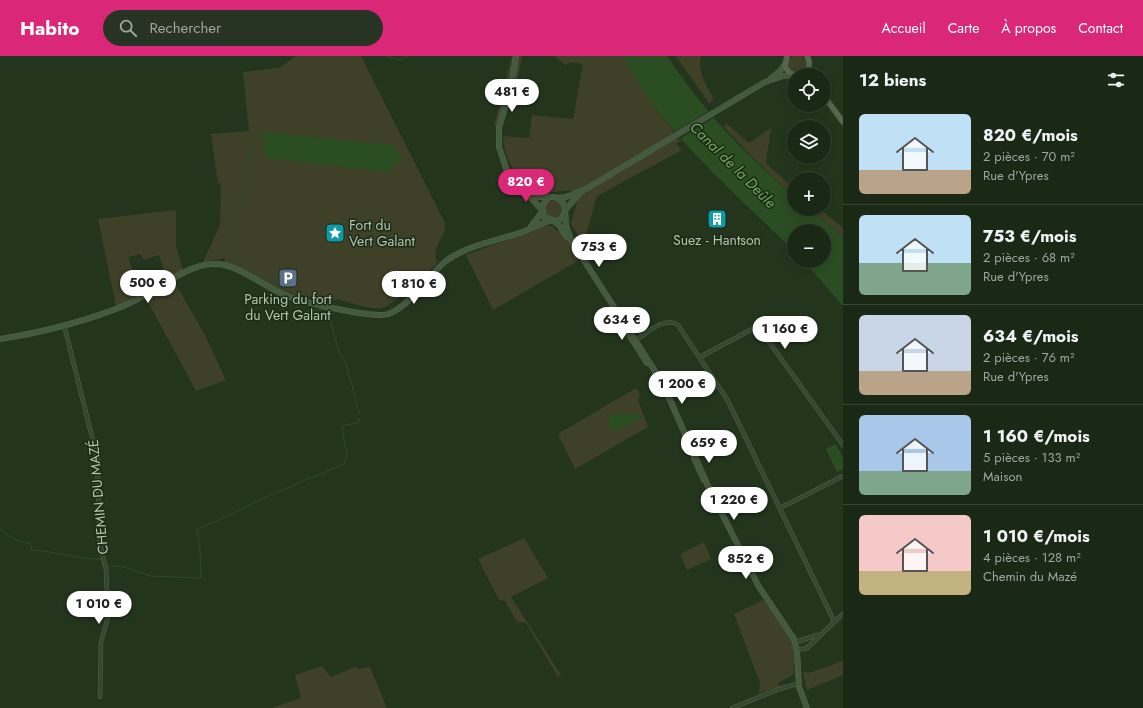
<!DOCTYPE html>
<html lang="fr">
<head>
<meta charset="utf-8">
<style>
	:root { --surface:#1a2816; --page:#273423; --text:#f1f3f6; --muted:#9fa6a1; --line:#384435; --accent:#db2777 }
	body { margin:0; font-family:Jost,sans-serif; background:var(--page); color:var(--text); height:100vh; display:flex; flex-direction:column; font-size:15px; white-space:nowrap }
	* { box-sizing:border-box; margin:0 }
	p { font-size:13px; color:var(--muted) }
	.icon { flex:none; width:22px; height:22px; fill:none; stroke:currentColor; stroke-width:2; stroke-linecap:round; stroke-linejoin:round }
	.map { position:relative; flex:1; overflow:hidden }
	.sheet { display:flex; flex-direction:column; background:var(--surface); width:300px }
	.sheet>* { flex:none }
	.controls { position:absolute; left:787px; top:12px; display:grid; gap:8px }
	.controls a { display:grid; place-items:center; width:44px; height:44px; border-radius:50%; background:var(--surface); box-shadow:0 2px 10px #0003,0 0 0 1px var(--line); font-size:20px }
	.price { position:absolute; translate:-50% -34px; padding:0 9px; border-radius:14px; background:#fff; color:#222; font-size:13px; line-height:26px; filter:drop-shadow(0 1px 2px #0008) }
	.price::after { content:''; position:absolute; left:50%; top:24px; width:12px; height:9px; margin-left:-6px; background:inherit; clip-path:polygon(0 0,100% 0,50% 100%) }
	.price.active { background:var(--accent); color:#fff }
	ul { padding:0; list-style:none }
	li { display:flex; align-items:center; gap:12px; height:100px; padding:0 16px }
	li+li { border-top:1px solid var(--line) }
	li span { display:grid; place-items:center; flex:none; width:112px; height:80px; border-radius:6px; color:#555 }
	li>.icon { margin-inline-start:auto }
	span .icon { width:48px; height:48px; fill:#fffc; stroke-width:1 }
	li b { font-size:17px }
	h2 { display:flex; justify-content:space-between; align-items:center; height:48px; padding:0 16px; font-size:17px }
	header { display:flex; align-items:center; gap:24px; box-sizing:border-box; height:56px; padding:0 20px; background:var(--accent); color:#fff }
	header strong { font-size:19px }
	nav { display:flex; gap:22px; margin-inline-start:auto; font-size:14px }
	.search { width:280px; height:36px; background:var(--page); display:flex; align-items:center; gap:10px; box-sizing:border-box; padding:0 14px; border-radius:22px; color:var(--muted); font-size:15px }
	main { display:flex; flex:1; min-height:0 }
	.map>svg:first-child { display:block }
	.green { fill:#3e4028 }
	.water { fill:#2b4d22 }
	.pier { fill:#23361d }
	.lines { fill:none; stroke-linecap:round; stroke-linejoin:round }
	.stream { stroke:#2b4d22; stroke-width:1 }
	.street-casing { stroke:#53654e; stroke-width:4.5 }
	.secondary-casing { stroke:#53654e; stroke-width:6 }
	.primary-casing { stroke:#3f503a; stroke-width:6 }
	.street { stroke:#364731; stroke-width:3.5 }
	.secondary { stroke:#435a3f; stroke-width:5 }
	.primary { stroke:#54674e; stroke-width:5.5 }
	.labels { text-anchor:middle; stroke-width:3; stroke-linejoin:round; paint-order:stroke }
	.poi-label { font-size:14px; fill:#afc4aa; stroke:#1b2b17 }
	.street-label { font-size:14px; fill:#afc4aa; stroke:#1b2b17 }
	.water-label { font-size:15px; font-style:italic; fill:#70a660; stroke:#1b2b17 }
</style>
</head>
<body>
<header>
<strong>Habito</strong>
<div class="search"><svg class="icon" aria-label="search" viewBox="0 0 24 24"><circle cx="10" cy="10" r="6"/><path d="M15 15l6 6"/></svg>Rechercher</div>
<nav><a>Accueil</a><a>Carte</a><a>À propos</a><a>Contact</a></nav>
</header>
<main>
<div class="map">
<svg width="843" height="652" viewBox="0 0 843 652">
	<rect width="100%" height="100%" fill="#23361d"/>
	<path class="green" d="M788 8a9 9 0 1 1 18 0a9 9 0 1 1-18 0Z
		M296,0H361L445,167C446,184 431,188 437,207C427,217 394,250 382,252C369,254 351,247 339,243L334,244L285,237L224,206L225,202L203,206L220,169L221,127L218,128L211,78L249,75L243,16L279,12Z
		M512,0H522L518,22L503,70L494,69Z
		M555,0H623L656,52L681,84L676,88L682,94L597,140L583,189L571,167L577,146L570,134C561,135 547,138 539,135C516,125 504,103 503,80L529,82L532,59L573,63L583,8L571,6L565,9Z
		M676,0H701C697,15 707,31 714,43L709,47Z
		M727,68L749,87L771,72L766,107L794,133V140C768,118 746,95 723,70Z
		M545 153a9 9 0 1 1 18 0a9 9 0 1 1-18 0Z
		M810,153H820L843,172V182Z
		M176,154V190L183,215L167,224L159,199L144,204L140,198L128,201L141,240L116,250L98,163Z
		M540,170H552L557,175L560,174L581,203L493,254L466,199C491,189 517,182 540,170Z
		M175,227L205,279L226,324L196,335L147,244Z
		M636,332L640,338L638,344L648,371L575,413L558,378Z
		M524,482L548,522L511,541L561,619L558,621L526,567L517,566L505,545L499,544L478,503Z
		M704,486L711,503L687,514L680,498Z
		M763,544C775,559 791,575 794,594C795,602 794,611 793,619L778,627L779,631L759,637L760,627L734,558Z
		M843,605V619L807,634L803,615L809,617Z
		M322,610L331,621L355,611L359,613L370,611L387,652H271L301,642L295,619Z"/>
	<path class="water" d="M623,0H667C701,52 746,100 794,140V153H810L843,182V250L804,205H824V175H794V195C732,134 664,78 623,0Z
		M261,76L393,89L402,103L387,116L266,102Z
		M619,357L635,359L639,358L642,362L616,375L610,371L608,366L610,361Z
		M836,388L843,402V414L837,416L826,393Z"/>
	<path class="pier" d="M711,54L717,60L678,84L672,77Z"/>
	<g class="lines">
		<path class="stream" d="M387,0L400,4L408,0
			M289,234L253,218L243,204L231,202V178L251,97L252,85L244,18L282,12L300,0
			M296,248L300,257L325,253L328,256L339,296L346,307L359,357
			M0,473L14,483L30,488L32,494C55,495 76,503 99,503H101L103,510
			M108,510H121L150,520L201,522L200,494L197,473L217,465L266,441L344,408L347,399L342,372L345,369L358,367L360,362"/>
		<g class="street-casing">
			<path id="street" d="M64,269L97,401L100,488L106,513L108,561L101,586L100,641
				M636,284C647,277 665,260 678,269L728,345L834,565
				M700,301L756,271L760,273L843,389
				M780,452L843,420
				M796,586L818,579
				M797,594L807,592L843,558
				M732,652L779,633L800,627"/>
		</g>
		<g class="secondary-casing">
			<path id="secondary" d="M516,0L512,26L499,71V91L507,115L541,153
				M771,22L780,15L785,8
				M524,132L539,141H555L562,145L565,151L566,170L571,184L653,312L670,344L711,437
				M548,142L542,150L544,161L555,165L561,163L564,158
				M558,142L566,141L586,133L765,26L783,20L793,19
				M566,153L580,137
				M553,165L559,169L567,181
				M531,170L542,156
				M612,252L647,307
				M0,283C40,277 91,264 128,248C153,237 187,208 213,208C237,207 260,228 282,238C297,245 373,263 388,258C410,251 428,219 446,205C467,189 497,185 522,176C531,173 540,167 550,165
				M694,402L704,424
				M710,434L759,531L794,583L797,595L799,631L807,652"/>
		</g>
		<g class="primary-casing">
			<path id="primary" d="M787,0L785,11L789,16L794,19
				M801,19L809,12V5L807,0
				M824,40L843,66"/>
		</g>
		<use href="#street" class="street"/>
		<use href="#secondary" class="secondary"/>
		<use href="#primary" class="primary"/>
	</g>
	<defs>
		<g id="building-square" transform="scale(1)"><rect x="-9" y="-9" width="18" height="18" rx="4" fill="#0f9aa8" stroke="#1b2b17"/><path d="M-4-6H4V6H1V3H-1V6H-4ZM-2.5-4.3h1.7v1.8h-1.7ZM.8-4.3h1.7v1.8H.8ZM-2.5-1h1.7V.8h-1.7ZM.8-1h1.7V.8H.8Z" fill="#fff"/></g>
		<g id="sight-square" transform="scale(1)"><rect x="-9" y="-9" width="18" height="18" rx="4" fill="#0f9aa8" stroke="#1b2b17"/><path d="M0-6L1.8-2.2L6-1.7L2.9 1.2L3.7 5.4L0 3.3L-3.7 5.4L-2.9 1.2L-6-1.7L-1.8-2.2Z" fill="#fff"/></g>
		<g id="parking-square" transform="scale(1)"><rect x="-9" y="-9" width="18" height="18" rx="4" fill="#5c6f8a" stroke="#1b2b17"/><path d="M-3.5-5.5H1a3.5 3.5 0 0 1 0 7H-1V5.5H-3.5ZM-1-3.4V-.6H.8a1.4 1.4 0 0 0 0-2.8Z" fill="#fff"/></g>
	</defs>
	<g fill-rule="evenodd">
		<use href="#building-square" x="717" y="163"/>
		<use href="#sight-square" x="335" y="177"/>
		<use href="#parking-square" x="288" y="222"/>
	</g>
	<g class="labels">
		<g class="poi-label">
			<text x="349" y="174" text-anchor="start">Fort du<tspan x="349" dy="16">Vert Galant</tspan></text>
			<text x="717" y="189">Suez - Hantson</text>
			<text x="288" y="248">Parking du fort<tspan x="288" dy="16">du Vert Galant</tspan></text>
		</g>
		<g class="street-label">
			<text transform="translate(98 441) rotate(-95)" y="5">CHEMIN DU MAZÉ</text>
		</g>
		<g class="water-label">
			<text transform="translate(733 109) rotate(45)" y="5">Canal de la Deûle</text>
		</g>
	</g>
</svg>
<div class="controls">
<a><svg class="icon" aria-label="locate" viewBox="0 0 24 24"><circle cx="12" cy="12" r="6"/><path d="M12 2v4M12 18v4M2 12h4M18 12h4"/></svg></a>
<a><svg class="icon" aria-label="layers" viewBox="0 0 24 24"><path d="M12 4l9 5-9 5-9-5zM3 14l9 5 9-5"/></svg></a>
<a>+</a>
<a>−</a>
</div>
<b class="price" style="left:512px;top:57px">481 €</b>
<b class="price active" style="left:526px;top:147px">820 €</b>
<b class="price" style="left:599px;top:212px">753 €</b>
<b class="price" style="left:148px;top:248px">500 €</b>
<b class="price" style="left:414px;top:249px">1 810 €</b>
<b class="price" style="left:622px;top:285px">634 €</b>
<b class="price" style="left:785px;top:294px">1 160 €</b>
<b class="price" style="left:682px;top:349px">1 200 €</b>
<b class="price" style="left:709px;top:408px">659 €</b>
<b class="price" style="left:734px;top:465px">1 220 €</b>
<b class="price" style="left:746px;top:524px">852 €</b>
<b class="price" style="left:99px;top:569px">1 010 €</b>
</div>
<section class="sheet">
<h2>12 biens<svg class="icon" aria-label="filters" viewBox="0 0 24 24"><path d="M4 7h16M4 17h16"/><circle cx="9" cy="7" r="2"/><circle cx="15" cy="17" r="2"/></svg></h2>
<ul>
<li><span style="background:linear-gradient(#bfe0f5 70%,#b9a48a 0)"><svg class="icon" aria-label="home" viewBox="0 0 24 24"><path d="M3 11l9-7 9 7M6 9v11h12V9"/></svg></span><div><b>820 €/mois</b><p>2 pièces · 70 m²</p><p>Rue d'Ypres</p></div></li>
<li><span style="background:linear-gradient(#bfe0f5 60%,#7fa58c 0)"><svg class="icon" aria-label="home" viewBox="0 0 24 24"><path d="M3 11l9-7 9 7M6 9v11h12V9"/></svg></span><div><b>753 €/mois</b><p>2 pièces · 68 m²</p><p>Rue d'Ypres</p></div></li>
<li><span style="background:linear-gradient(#c9d6e8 70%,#b9a48a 0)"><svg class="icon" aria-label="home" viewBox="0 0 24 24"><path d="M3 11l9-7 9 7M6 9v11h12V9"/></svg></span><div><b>634 €/mois</b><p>2 pièces · 76 m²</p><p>Rue d'Ypres</p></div></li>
<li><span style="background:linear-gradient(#a9c7e8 70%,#7fa58c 0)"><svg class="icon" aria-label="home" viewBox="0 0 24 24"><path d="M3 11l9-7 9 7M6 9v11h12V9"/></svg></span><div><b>1 160 €/mois</b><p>5 pièces · 133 m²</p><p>Maison</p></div></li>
<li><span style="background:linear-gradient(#f6c9c9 70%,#c2b280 0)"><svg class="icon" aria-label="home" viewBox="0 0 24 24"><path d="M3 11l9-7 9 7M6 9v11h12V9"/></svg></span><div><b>1 010 €/mois</b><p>4 pièces · 128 m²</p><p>Chemin du Mazé</p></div></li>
</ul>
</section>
</main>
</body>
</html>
